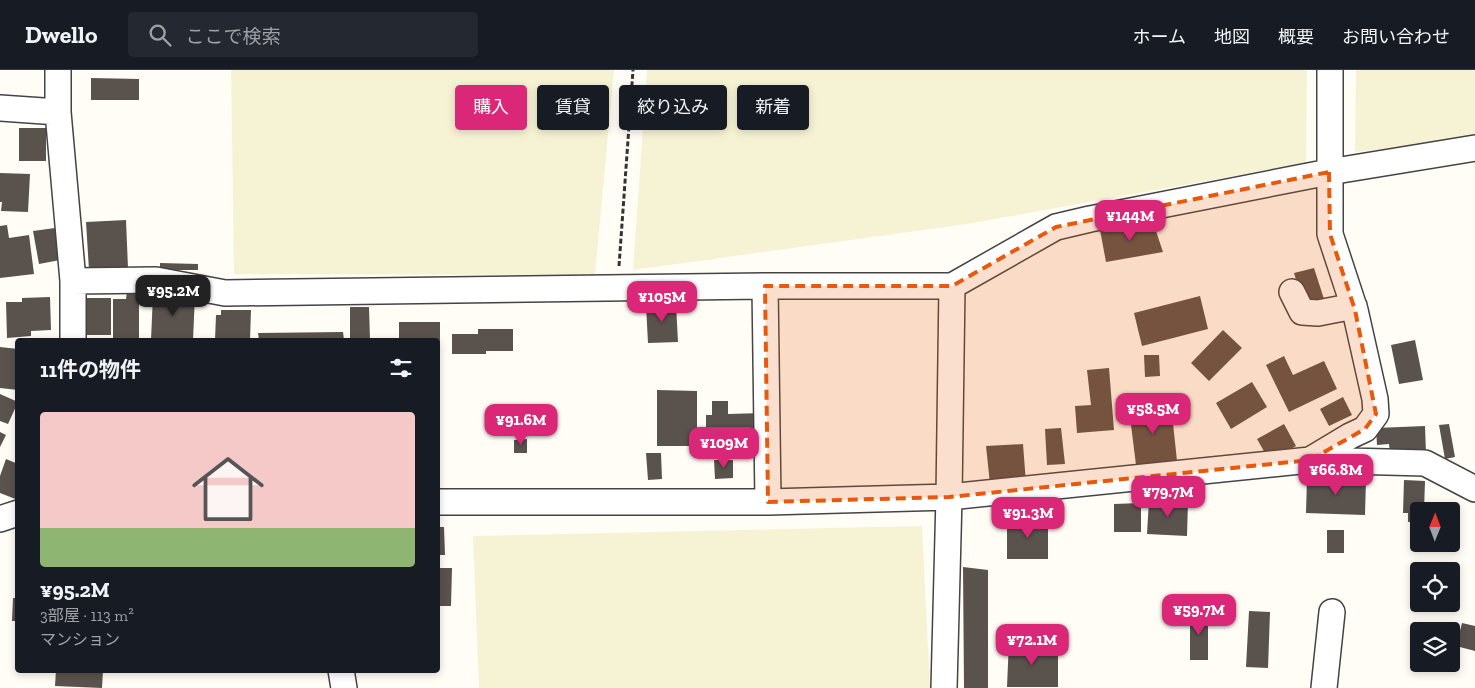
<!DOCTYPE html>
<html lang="ja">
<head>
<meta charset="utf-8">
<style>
	:root { --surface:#171b24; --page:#242831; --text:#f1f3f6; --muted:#9ea1a6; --line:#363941; --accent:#db2777 }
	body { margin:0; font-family:"Zilla Slab","Noto Sans JP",serif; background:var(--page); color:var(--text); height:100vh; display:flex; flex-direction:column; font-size:19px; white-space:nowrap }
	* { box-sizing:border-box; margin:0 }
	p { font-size:16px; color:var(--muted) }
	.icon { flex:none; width:28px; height:28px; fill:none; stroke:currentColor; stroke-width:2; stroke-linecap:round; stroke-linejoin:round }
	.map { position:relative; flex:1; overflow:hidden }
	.drawer { position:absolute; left:15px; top:268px; width:425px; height:335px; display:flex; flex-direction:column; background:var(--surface); border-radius:5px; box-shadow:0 2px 8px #0003 }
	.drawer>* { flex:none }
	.guide { position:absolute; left:455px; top:15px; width:475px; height:45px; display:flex; gap:10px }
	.needle { width:32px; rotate:1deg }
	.controls { position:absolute; left:1410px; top:432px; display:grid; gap:10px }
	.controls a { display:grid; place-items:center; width:50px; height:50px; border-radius:5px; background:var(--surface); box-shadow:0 2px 8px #0003; font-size:25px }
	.price { position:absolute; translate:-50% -42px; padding:0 11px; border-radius:10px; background:var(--accent); color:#fff; font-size:16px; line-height:32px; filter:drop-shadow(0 1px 2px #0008) }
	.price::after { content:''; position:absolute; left:50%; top:30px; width:15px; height:11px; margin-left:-8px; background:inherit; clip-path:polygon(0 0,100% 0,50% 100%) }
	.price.on { background:#222; color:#fff }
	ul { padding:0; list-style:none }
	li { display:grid; align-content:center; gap:10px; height:265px; padding:0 25px }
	li span { display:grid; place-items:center; height:155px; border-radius:5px; color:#555 }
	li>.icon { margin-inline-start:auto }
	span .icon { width:90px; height:90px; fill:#fffc; stroke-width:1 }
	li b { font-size:21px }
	h2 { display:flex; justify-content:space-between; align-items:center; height:60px; padding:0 25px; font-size:21px }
	.chip { padding:0 18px; border-radius:5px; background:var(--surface); box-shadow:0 2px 8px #0003; font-size:18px; line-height:45px }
	.chip.on { background:var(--accent); color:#fff }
	header { display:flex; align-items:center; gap:30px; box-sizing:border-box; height:70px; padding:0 25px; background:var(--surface); border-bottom:1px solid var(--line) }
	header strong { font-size:24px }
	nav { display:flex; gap:28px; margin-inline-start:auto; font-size:18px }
	.search { width:350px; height:45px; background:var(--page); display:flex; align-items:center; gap:12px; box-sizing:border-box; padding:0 18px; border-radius:5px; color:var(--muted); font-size:19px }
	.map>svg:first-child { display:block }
	.farmland { fill:#f6f3d4 }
	.building { fill:#5a524d }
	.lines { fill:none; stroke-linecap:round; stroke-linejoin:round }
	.street-casing { stroke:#444; stroke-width:28 }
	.path { stroke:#333; stroke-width:3; stroke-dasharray:5 2.5; stroke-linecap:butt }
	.street { stroke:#fff; stroke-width:25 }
	.marked { fill:#e8590c; fill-opacity:0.2; stroke:#e8590c; stroke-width:4; stroke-dasharray:10 6; stroke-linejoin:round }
</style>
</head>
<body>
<header>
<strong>Dwello</strong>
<div class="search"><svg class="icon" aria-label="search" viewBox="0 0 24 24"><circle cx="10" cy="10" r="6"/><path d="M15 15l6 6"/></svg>ここで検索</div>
<nav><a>ホーム</a><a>地図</a><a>概要</a><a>お問い合わせ</a></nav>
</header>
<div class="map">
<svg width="1475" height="618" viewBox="0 0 1475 618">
	<rect width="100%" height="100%" fill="#fffdf5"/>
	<path class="farmland" d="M231,0H614L595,205L234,204Z
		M647,0H1307L1306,93L967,154L633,200Z
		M1356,0H1475V68L1355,82Z
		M922,456L930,618H479L473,466Z"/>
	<path class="building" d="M91,8L139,9V30H91Z
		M19,58H46V91H19Z
		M0,103L30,104L28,142L1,141L2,132H0Z
		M126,150L128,198L89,200L86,152Z
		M1153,152L1163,182L1106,192L1100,160Z
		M7,155L9,168L29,165L34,204L0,208V156Z
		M55,158L60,190L39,194L33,161Z
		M160,193L198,194V200H160Z
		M1314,198L1324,229L1304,236L1294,203Z
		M127,221L139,222V270H113V229H126Z
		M153,224L195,225L193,270H151Z
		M1200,226L1208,259L1142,276L1134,243Z
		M50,227L51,260L31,261V266L7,268L6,232H22V228Z
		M81,228H111V265H81Z
		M676,234L678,272L648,273L646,235Z
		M350,237H369L370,270H350Z
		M221,240H251L250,270H215L216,245H221Z
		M399,252H440V277H438V270H399Z
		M478,259H513V281H486V284H452V264H478Z
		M1223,260L1242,278L1209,311L1191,293Z
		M343,262L344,270H259L258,263Z
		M1415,270L1423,310L1399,314L1391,275Z
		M0,277L18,279V320L0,318Z
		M1144,285H1159L1160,306L1145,307Z
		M1284,286L1293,305L1324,291L1337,319L1289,342L1266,295Z
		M1109,298L1114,360L1077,363L1075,336L1091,335L1087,300Z
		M1252,312L1267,337L1231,359L1216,333Z
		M657,320L697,321V376H657Z
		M0,324L18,332L8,354L0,351Z
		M1343,327L1352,345L1329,356L1320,339Z
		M712,331H728V344L763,343V377H713V372H706V345H712Z
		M1171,334L1177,391L1136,395L1129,339Z
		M1284,354L1296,376L1269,390L1257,369Z
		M1449,354L1455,387L1445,389L1439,355Z
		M1425,356L1426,383L1390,385L1389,374L1377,375L1376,358Z
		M1061,358L1065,394L1047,395L1045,359Z
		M0,362L6,365L0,377Z
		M527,369V383H514V370Z
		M1023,374L1026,413L990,414L986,376Z
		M646,383H661L662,409L648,410Z
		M6,389L18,394V430L0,423V406Z
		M714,390H733V408L715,409Z
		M1307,408L1366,409L1365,445L1306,443Z
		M1404,410L1425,411L1424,441H1419V452H1408V443H1403Z
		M1149,430L1188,432L1187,466L1147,464Z
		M1141,433V462H1114V434Z
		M1041,436H1056V446L1041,447Z
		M1007,449H1048V489H1007Z
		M438,457H444L445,485H438Z
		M1327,460H1344V483H1327Z
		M963,497L988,500V618H964Z
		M438,498H452L451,536H438Z
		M13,528H18V551H12Z
		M1249,541L1270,542L1268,598L1246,597Z
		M1190,542H1208V590H1190Z
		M1462,553L1475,556V581L1456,576Z
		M1009,570L1058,578V617H1007Z
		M56,600H103L102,618L55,616Z"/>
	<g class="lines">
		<g class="street-casing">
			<path id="street" d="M58,0V42L73,211V270
				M0,38L58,42
				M73,211L156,210L225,223L765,216H952L1056,157L1090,149L1329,102L1475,78
				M765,216L768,432
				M1292,222L1302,242L1318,243L1354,236
				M1310,390L1350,366L1365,359L1376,344L1375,329L1355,240L1330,164V0
				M438,432H768L949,427L1310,390L1425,393L1475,419
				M0,449L18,443
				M341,600L344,618
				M944,618L949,427L952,216
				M1324,618L1332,542"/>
		</g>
		<path class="path" d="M619,196L633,0"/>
		<use href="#street" class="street"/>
	</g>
	<path class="marked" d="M1329,102L1330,164L1355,240L1376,344L1365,359L1310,390L949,427L768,432L765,216H952L1056,157Z"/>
</svg>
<div class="controls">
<a><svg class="needle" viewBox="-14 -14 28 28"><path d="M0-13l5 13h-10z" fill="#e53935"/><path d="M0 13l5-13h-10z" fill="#9ea1a6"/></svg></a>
<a><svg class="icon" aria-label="locate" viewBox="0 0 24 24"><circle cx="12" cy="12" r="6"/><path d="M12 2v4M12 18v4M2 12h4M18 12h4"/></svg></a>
<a><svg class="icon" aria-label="layers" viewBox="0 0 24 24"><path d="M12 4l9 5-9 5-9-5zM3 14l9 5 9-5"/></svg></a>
</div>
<b class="price" style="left:1130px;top:172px">¥144M</b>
<b class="price on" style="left:173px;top:247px">¥95.2M</b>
<b class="price" style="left:662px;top:253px">¥105M</b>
<b class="price" style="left:1153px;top:365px">¥58.5M</b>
<b class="price" style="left:521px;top:376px">¥91.6M</b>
<b class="price" style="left:724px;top:399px">¥109M</b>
<b class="price" style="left:1336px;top:426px">¥66.8M</b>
<b class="price" style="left:1168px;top:448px">¥79.7M</b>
<b class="price" style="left:1028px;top:469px">¥91.3M</b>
<b class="price" style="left:1199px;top:566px">¥59.7M</b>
<b class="price" style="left:1032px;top:596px">¥72.1M</b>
<div class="guide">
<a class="chip on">購入</a>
<a class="chip">賃貸</a>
<a class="chip">絞り込み</a>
<a class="chip">新着</a>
</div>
<section class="drawer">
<h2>11件の物件<svg class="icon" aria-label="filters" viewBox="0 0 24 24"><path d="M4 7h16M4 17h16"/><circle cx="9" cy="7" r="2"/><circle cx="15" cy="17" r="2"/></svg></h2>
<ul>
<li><span style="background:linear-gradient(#f6c9c9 75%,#8fb573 0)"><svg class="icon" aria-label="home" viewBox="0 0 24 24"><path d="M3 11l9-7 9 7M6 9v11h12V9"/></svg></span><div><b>¥95.2M</b><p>3部屋 · 113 m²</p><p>マンション</p></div></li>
</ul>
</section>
</div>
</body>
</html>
